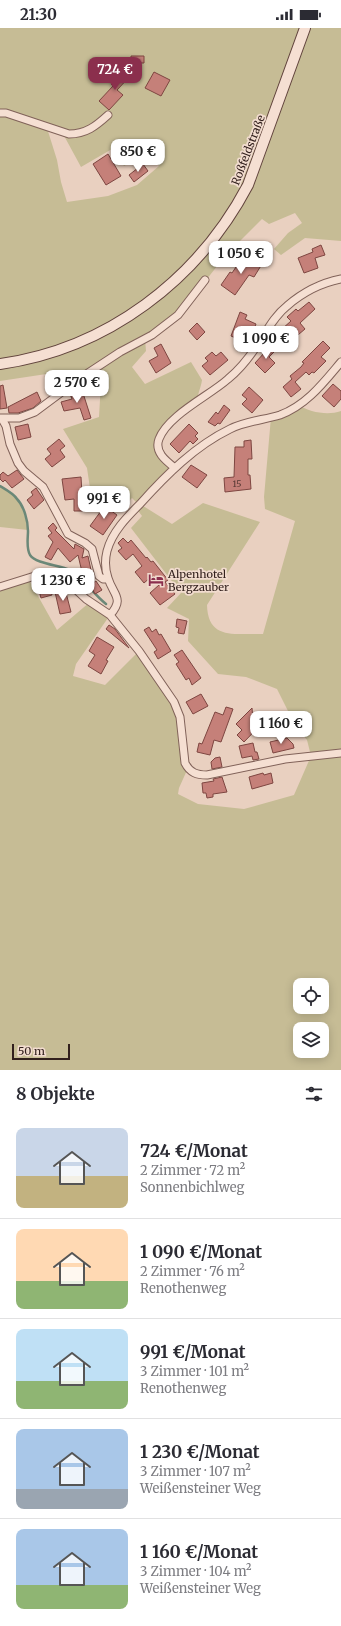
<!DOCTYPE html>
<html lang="de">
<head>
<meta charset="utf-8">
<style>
	:root { --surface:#fff; --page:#f2f2f3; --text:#2b2b33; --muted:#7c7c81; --line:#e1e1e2; --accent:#8b2f4d }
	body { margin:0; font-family:Merriweather,serif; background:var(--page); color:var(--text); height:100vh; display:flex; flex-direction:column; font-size:15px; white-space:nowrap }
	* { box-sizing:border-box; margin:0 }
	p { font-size:13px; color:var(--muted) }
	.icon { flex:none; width:22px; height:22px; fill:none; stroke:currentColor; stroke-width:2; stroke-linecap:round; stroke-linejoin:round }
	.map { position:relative; height:1042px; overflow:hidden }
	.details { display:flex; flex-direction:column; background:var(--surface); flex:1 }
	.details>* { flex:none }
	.buttons { position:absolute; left:293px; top:950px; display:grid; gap:8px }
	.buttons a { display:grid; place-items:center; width:36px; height:36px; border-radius:8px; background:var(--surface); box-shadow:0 2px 10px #0003; font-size:20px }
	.scale { position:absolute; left:12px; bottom:10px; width:58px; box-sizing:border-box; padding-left:4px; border:2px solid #32201d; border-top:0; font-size:11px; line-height:14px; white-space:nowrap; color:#32201d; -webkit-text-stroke:3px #f2dccf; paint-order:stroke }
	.price { position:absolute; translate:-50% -34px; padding:0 9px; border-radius:8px; background:#fff; color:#222; font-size:13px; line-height:26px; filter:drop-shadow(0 1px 2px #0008) }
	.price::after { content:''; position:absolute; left:50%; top:24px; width:12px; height:9px; margin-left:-6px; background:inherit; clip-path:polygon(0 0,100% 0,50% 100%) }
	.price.current { background:var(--accent); color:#fff }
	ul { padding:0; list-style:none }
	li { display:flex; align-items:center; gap:12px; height:100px; padding:0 16px }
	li+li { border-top:1px solid var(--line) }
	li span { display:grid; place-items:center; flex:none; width:112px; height:80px; border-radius:8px; color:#555 }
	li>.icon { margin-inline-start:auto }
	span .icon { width:48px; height:48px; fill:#fffc; stroke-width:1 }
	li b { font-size:17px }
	h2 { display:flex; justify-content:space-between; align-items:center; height:48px; padding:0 16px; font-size:17px }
	.status { display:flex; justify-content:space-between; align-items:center; height:28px; padding:0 20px; background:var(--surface); direction:ltr }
	.status svg { height:11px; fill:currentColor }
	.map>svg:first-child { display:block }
	.green { fill:#c6bc95; fill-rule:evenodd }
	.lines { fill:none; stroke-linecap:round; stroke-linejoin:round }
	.stream { stroke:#6b8878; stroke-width:2.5 }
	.building { fill:#c58079; stroke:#7e4641 }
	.street-casing { stroke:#816259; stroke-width:9 }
	.secondary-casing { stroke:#62443d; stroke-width:12 }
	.street { stroke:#f5dfd2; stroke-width:7 }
	.secondary { stroke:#f5dfd2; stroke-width:10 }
	.labels { text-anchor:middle; stroke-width:3.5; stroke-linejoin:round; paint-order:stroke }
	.number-label { font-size:9px; fill:#573834 }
	.street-label { font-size:11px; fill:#32201d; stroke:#f2dccf }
	.poi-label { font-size:11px; fill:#32201d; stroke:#f2dccf; text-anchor:start }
</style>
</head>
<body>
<div class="status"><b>21:30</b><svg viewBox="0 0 49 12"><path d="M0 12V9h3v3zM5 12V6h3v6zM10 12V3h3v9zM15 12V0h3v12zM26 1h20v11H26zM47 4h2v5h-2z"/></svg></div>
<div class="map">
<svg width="341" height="1042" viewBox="0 0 341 1042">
	<rect width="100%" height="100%" fill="#e9d0c0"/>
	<path class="green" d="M0,0H341V213L305,210L281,227L274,221L288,205L302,195L295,185L269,196L262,191L225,228L192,270L145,311L146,323L132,339L145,356L191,334L202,352C201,360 197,366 198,373L168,397L158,420L175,440L140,476L172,496L203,475L260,494L207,577C208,613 236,605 263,606L295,493L265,481L264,469L271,389L298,377C310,384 327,388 341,383V1042H0V559L28,550L57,602L90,574L110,587L76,636L73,648L105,657L139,623L174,674L188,740L179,760L178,766L198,776L244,781L294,767L311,728L307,712L296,699L277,661L246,649L218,646L188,613L189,591L167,580L181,565L131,500L142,488L136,480L139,477L132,470L120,482L91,467L87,440L63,401L99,389L101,354L95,341L63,362L53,345L0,353ZM47,100L62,104L81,139L112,121L124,138L147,125L159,138L137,157L108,168L67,174L61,154L57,132ZM300,957H322V979H300ZM300,1001H322V1023H300Z
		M0,458C20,469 24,481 28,502L0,499Z"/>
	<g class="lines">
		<path class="stream" d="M0,458C5,461 14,466 17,471C24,478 28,493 28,503C28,510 26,520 30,527C36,536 60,537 70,542C84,550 93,566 106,576"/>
	</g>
	<path class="building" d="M131,28H144V35H131Z
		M126,41L132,46L117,62L123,67L109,82L99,73L113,58L115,60L111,56Z
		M154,44L170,52L161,68L145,60Z
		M108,126L121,148L106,157L93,136Z
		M143,136L148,143L134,154L129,147Z
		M321,217L325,227L315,230L318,240L304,245L298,230L313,224L312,221Z
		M249,227L262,236L254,249L249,247L235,267L221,257L230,244L232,245L236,239L240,241Z
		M309,274L315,281L300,295L305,301L292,312L282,301L291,293L287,289L296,281L298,283Z
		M240,284L247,287L245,291L256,296L250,311L247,309L245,314L231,308Z
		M197,295L205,304L197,312L189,303Z
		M323,313L330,320L321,329L326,333L314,345L312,344L309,347L306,344L295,354L301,361L291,369L283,359L292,351L290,348L301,339L304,335L302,334Z
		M161,316L171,335L156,345L149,333L158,328L154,320Z
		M268,318L274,324L269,329L275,335L265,345L255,335L265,324L263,323Z
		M212,324L216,328L221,324L228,332L210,347L202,338L208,333L205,330Z
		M93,350L97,357L87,362L84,355Z
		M333,356L341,363V371L334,379L322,368Z
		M3,357L7,380L0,381V358Z
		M249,359L263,372L252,385L242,376L247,371L242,367Z
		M82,362L91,390L84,392L80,380L64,383L61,374L72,371L70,366Z
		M37,364L41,373L33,380L18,385H9L8,379Z
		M224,377L230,382L220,396L218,395L215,398L208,394L216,384L218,386Z
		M28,396L31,409L18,412L15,399Z
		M189,396L198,405L195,408L198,411L193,416L190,413L179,425L170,416Z
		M59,411L65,418L60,422L65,429L52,439L45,431L51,426L47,421Z
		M251,412L252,431H248V447H250L251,461L225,464L224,450L234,449L235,419H244V413Z
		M191,437L207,447L197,460L182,449Z
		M17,442L24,451L12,460L5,452L3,454L0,451V447L3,444L8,448Z
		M81,449L83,483H74V471L65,472L62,451Z
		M36,460L44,472L34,481L27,472L33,467L31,464Z
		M103,477L117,487L103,507L90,498L101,483L100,482Z
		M53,495L57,500L55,502L74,521L75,516L84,521L82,530L88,528L91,542L82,544L78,527L70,534L58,520L51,532L45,529L53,514L48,508L52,505L48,500Z
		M123,510L128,515L131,512L146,530L147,529L151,534L153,533L168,552L165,554L175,566L160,577L150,565L159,557L152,548L144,555L135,544L142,538L133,526L126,532L118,523L122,520L118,515Z
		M96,553L102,562L95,566L90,557Z
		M49,554L52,567L41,570L38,559H40V556Z
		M65,561L71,584L60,586L55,564Z
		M177,591L187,593L184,606L178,605L179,600L176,599Z
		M109,597L115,601L129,620L106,601Z
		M149,599L152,604L156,601L159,607L161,606L171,623L158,631L154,624L157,622L144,602Z
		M97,609L114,619L106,632L108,633L101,646L88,638L95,627L89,623Z
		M182,622L201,650L192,657L189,650L186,652L176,636L179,634L174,627Z
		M201,666L208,678L193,686L186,674Z
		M226,679L233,681L221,714L214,712L210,727L197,724L199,715L202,716L215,684L223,687Z
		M252,680L253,692L261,684L267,690L244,714L237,707L242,702L236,696Z
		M287,710L293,716L294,720L273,725L270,714Z
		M253,715L255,724H257L259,731L253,732L252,728L242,730L239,718Z
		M220,729L222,739L212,741L211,734L215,730Z
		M263,745L264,747L271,745L273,755L252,761L249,749Z
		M222,749L227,764L213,766V769L207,770L206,765H203L202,755L214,753L213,751Z"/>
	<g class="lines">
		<g class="street-casing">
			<path id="street" d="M0,85H6L69,106C86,106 96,98 108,87
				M0,390H19L35,384L82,349L120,324L152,307L178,287L205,252
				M2,391L6,398L10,416L18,435L24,443L43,459L68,506L85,515L92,521L99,548L103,551H108
				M175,440C166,433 154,424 159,411C168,387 209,368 228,351C239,342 248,331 256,319C266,305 273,289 287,278C302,265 321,255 341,251
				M0,559L38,547H47L55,549L71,557L86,571L110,587L139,623L174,674L180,689L185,735C190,745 197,747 207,747L285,731L341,725
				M110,587C125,570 113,567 108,550C105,541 105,531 107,523C112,504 127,489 140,476C166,447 195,418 230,401C246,393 264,392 280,387C307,377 324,354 341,334"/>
		</g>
		<g class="secondary-casing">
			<path id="secondary" d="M0,336C107,321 198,252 248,157L305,0"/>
		</g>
		<use href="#street" class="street"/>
		<use href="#secondary" class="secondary"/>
	</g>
	<defs>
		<g id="hotel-bare" transform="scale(1.2)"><path d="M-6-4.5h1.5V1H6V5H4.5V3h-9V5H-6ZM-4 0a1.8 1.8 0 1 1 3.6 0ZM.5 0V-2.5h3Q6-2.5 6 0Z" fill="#8b2f4d" stroke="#f2dccf" stroke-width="2.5" paint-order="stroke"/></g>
	</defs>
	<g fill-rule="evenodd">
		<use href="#hotel-bare" x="156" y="552"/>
	</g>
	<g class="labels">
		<g class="number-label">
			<text x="237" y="459">15</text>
		</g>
		<g class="street-label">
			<text transform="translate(248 122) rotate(-69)" y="4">Roßfeldstraße</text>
		</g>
		<g class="poi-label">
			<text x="168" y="550">Alpenhotel<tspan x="168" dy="13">Bergzauber</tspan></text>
		</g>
	</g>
</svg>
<div class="buttons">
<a><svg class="icon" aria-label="locate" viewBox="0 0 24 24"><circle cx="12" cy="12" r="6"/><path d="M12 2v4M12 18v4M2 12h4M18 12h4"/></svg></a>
<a><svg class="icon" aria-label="layers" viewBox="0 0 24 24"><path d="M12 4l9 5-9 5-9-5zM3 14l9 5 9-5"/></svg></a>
</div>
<div class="scale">50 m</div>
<b class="price current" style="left:115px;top:63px">724 €</b>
<b class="price" style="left:138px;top:145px">850 €</b>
<b class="price" style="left:241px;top:247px">1 050 €</b>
<b class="price" style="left:266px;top:332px">1 090 €</b>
<b class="price" style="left:77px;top:376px">2 570 €</b>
<b class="price" style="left:104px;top:492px">991 €</b>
<b class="price" style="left:63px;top:574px">1 230 €</b>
<b class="price" style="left:281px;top:717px">1 160 €</b>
</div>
<section class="details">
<h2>8 Objekte<svg class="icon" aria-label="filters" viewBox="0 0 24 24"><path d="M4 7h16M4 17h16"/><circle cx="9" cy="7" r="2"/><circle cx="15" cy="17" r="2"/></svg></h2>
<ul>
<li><span style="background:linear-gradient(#c9d6e8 60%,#c2b280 0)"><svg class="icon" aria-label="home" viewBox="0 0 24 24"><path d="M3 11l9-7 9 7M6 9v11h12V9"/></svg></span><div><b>724 €/Monat</b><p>2 Zimmer · 72 m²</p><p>Sonnenbichlweg</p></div></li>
<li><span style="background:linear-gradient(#ffd9b3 65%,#8fb573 0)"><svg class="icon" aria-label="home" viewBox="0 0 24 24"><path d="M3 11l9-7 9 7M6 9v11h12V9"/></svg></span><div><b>1 090 €/Monat</b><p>2 Zimmer · 76 m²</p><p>Renothenweg</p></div></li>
<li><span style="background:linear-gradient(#bfe0f5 65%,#8fb573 0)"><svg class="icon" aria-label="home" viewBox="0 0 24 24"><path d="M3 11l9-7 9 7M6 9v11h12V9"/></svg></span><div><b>991 €/Monat</b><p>3 Zimmer · 101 m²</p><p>Renothenweg</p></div></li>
<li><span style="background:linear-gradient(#a9c7e8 75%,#9aa5b1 0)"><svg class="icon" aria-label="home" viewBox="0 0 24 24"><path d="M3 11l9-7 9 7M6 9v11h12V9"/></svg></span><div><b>1 230 €/Monat</b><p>3 Zimmer · 107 m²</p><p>Weißensteiner Weg</p></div></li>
<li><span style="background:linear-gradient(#a9c7e8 70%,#8fb573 0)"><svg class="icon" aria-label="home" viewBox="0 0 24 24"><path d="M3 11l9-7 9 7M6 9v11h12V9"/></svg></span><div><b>1 160 €/Monat</b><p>3 Zimmer · 104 m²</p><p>Weißensteiner Weg</p></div></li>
</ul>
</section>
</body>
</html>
